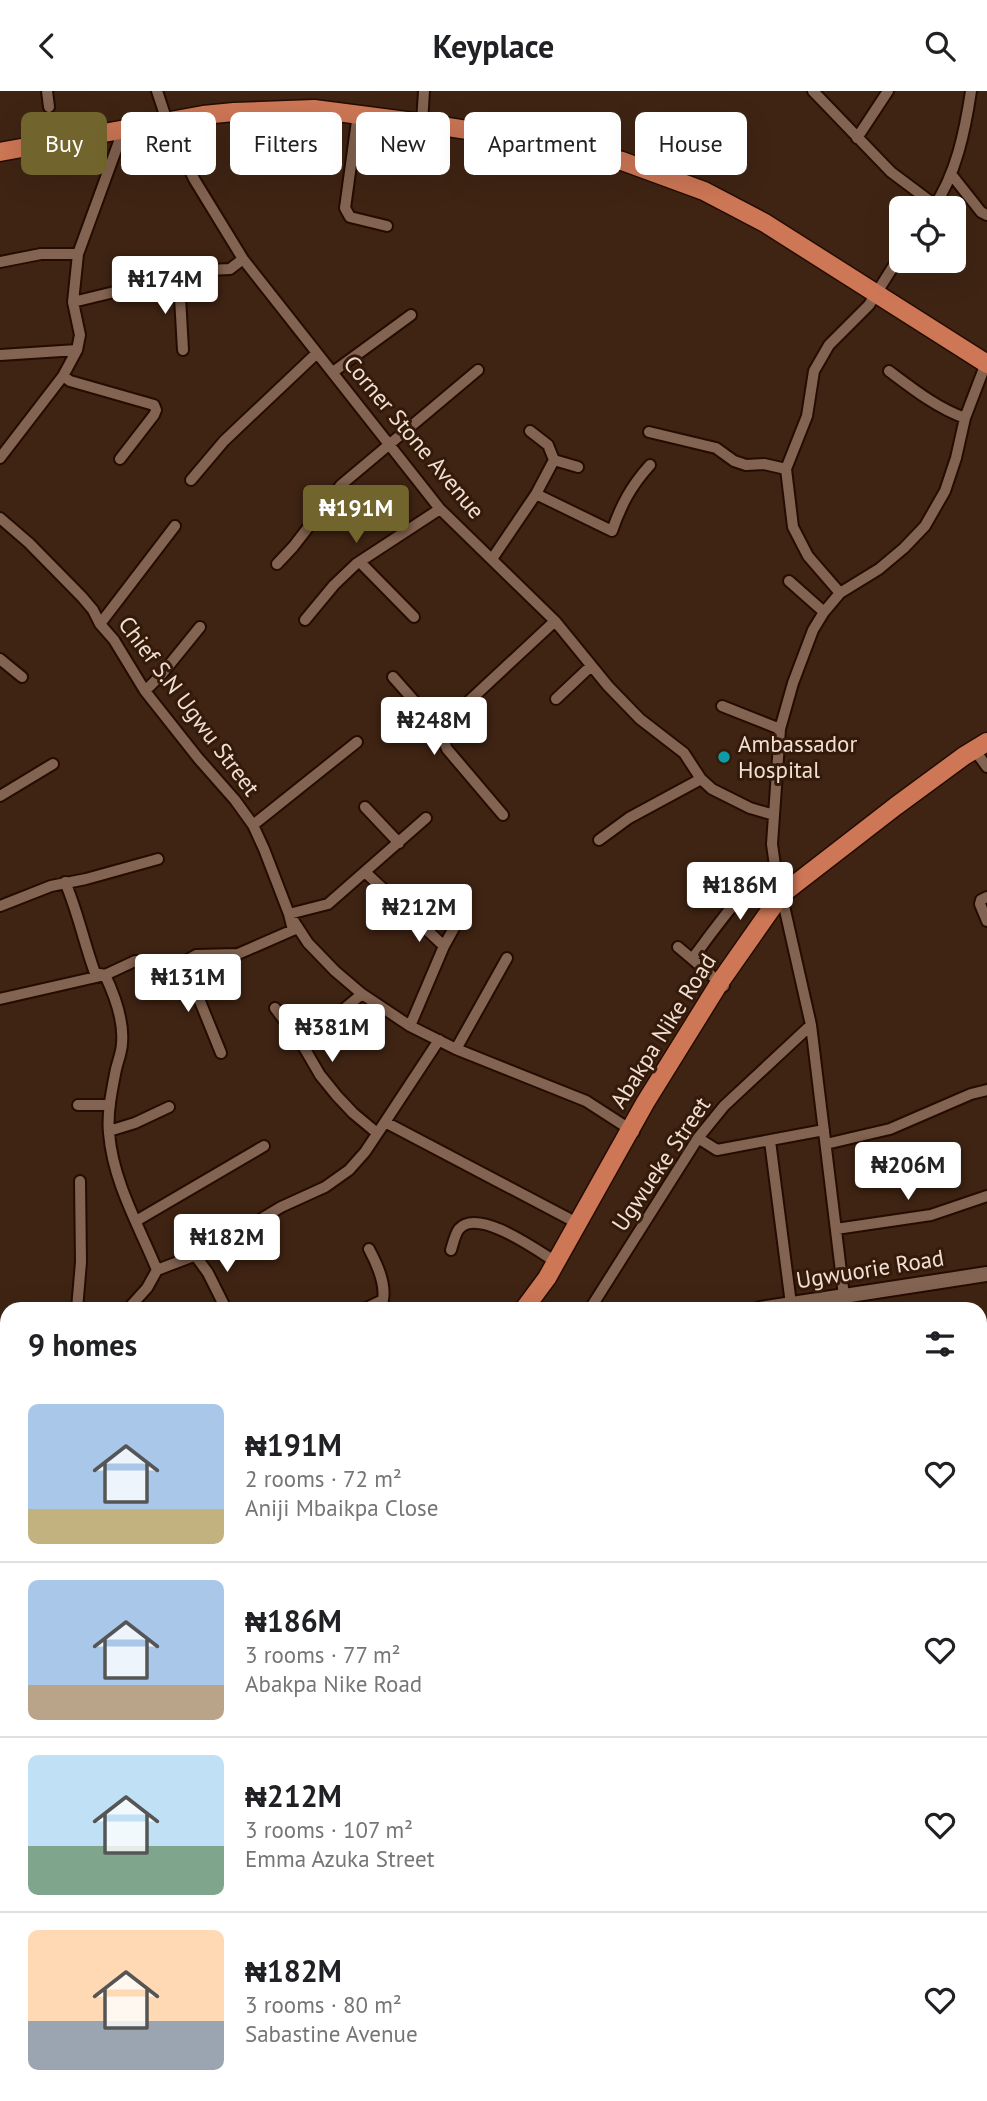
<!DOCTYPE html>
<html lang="en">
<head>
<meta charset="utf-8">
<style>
	:root { --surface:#fff; --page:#f2f2f2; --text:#202124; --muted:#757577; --line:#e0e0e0; --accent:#71642c }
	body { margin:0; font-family:"PT Sans",sans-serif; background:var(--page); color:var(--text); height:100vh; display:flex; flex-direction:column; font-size:26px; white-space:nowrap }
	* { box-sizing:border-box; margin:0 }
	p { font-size:23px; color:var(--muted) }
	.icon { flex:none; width:38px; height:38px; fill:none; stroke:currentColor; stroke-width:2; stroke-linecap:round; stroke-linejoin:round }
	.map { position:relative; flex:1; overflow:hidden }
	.details { position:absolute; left:0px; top:1211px; width:987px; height:800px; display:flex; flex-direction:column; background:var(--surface); border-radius:21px 21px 0 0; box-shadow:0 7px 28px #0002 }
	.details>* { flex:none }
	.guide { position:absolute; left:21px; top:21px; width:945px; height:63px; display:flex; gap:14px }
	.buttons { position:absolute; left:889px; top:105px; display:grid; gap:14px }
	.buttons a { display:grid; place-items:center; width:77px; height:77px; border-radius:10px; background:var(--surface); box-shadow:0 7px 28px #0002; font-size:35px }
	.price { position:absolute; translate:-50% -60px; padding:0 16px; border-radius:7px; background:#fff; color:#222; font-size:23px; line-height:46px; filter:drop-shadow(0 2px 4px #0008) }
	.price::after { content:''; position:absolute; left:50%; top:42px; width:21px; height:16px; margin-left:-10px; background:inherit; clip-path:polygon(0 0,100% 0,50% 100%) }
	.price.selected { background:var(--accent); color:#fff }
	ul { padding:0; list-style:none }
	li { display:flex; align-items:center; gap:21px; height:175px; padding:0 28px }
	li+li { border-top:2px solid var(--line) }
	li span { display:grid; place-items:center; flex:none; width:196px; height:140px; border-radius:10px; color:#555 }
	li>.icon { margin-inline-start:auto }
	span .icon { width:84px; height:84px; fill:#fffc; stroke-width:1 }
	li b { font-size:30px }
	h2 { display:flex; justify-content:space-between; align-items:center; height:84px; padding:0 28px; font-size:30px }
	.chip { padding:0 24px; border-radius:10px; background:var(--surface); box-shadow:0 7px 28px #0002; font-size:24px; line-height:63px }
	.chip.selected { background:var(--accent); color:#fff }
	header { display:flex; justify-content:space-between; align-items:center; height:91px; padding:0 28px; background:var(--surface); font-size:32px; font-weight:700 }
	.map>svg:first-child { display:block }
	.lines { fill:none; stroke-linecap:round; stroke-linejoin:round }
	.minor-casing { stroke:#250c00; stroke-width:14 }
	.tertiary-casing { stroke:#250c00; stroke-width:18 }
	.primary-casing { stroke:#250c00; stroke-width:21 }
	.minor { stroke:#836351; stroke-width:10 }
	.tertiary { stroke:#836351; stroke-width:14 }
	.primary { stroke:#cd7756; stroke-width:18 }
	.culture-dot { fill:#0f9aa8; stroke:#341a09; stroke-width:2.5 }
	.labels { text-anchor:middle; stroke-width:6; stroke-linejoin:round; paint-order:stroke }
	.street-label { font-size:23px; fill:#f1ded4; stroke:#341a09 }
	.poi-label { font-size:23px; fill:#f1ded4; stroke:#341a09; text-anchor:start }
</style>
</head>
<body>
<header><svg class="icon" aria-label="back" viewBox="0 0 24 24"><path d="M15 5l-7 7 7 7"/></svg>Keyplace<svg class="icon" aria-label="search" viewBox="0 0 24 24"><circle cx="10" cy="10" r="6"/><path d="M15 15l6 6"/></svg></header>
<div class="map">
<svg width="987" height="2010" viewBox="0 0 987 2010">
	<rect width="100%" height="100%" fill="#3f2413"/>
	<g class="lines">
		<g class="minor-casing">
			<path id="minor" d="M47,0L49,16
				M157,0L167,30L194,88L243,168L440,418L555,530L608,595L640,628L684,662L701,688L712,698L750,717L774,724
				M813,0L891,81L935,114
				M358,23L345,117L350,126L387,135
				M422,32L424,0
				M857,47L888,0
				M951,83L981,121L987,124
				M933,117C956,84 965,40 971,0
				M0,171L41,163H78
				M179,189L183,259
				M73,211L135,196L179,189L208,179L230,178L243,168
				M0,264L77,259
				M889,280C913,298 937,317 965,327
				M333,281L411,224
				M63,285L70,290L154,314L156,319L154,324L120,368
				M649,341L716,357L734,370L746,374L764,373L786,378
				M0,367L63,285L77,259L80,244L73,211L78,163L124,37
				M554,369L578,376
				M191,389L224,350L317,262
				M536,403L612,440C621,414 631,395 650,374
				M0,427L29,452L82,506L93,519L100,533L114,549L145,600L198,667L235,709L253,734L264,758L289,823L308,852L335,880L362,903L410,935L456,958L586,1010L634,1041
				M492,468L536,403L554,369L548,354L530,340
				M360,471L414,526
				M277,473L293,456L341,394L478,279
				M789,490L824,521
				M840,502L808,465L793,436L786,378L807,325L814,280L829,254L869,214L901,163
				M305,529L334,494L356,473L440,418
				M100,533L175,435
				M0,568L22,586
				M393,586L439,638L447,658L503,724
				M145,600L161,584L200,536
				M556,608L591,575
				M722,615L780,638
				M439,638L555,530
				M979,665L987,676
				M0,705L53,673
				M365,716L399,752
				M253,734L357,651
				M599,749L629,727L701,688
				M365,781L444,855L464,819
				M65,791C78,821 84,852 95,882L105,884C114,903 124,930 122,952C122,960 118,970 116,978C112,999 107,1021 109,1042C113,1091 139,1135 157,1179
				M987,806L981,809L980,813L987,830
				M0,815L51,795L86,788L158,768
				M678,856L724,895
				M692,868C709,846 752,784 775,775
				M184,871L221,962
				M0,908L105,884L135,870L184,871L196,864L238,863L293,839L289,823L328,813L426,727
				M275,917L302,953L320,984L337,1005L353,1022L377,1042
				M410,935L444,855
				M302,953L362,903
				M456,958L507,867
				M78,1014H110
				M385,1031L577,1132
				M109,1040L135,1032L169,1016
				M698,1047L717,1059L824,1039
				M770,1050L791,1213
				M826,1053L890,1038L971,1003L987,999
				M136,1130L264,1055
				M836,1138L931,1124L987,1105
				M451,1159C453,1153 455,1143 459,1138C478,1116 538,1160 556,1171
				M195,1164L208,1182L226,1218
				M844,1205L811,934L775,775L772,753L780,638L793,592L813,539L824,521L840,502L879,478L904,457L925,435L945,400L956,367L965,327L986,272
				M77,1218L81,1171L80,1090
				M128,1218L147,1197L157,1179L212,1158L281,1116L325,1096L349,1079L365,1061L385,1031L439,949
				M364,1218L383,1209C386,1192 377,1173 369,1158
				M590,1218L698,1047L724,1015L811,934
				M0,1236L7,1243
				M980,1321L987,1319
				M0,1325L7,1320
				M0,1475L7,1469
				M0,1568L7,1575
				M980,1689L986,1691
				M0,1785L7,1793
				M980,1794L987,1798
				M980,1981L987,1980
				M0,1994L3,1995
				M227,2004V2010
				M798,2004L814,2010
				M316,2010V2004
				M898,2010L910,2004"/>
		</g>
		<g class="tertiary-casing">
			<path id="tertiary" d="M760,1218L987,1183
				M485,2010L489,2004"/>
		</g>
		<g class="primary-casing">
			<path id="primary" d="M0,61L203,24L234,21L314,18L422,32L557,53L622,70L704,100L765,132L987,273
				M524,1218L547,1187L645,1012L720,891L781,804L896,715L964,665L987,651
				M0,1772L7,1764"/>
		</g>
		<use href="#minor" class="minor"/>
		<use href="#tertiary" class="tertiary"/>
		<use href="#primary" class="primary"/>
	</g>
	<circle class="culture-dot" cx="724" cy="666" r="7"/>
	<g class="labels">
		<g class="street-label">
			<text transform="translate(414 346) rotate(50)" y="8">Corner Stone Avenue</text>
			<text transform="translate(189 615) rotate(53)" y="8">Chief S.N Ugwu Street</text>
			<text transform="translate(663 940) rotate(-58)" y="8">Abakpa Nike Road</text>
			<text transform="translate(661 1073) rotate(-56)" y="8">Ugwueke Street</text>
			<text transform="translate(870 1178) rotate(-9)" y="8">Ugwuorie Road</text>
		</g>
		<g class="poi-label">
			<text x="738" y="661">Ambassador<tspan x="738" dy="26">Hospital</tspan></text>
		</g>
	</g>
</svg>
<div class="buttons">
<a><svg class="icon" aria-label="locate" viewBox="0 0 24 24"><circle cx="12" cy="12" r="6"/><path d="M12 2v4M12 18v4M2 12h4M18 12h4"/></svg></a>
</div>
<b class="price" style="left:165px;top:225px">₦174M</b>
<b class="price selected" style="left:356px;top:454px">₦191M</b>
<b class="price" style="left:434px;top:666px">₦248M</b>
<b class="price" style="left:740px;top:831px">₦186M</b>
<b class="price" style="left:419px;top:853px">₦212M</b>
<b class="price" style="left:188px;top:923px">₦131M</b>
<b class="price" style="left:332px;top:973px">₦381M</b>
<b class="price" style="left:908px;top:1111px">₦206M</b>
<b class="price" style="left:227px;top:1183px">₦182M</b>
<div class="guide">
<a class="chip selected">Buy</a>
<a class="chip">Rent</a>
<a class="chip">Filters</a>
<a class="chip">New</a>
<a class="chip">Apartment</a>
<a class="chip">House</a>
</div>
<section class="details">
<h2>9 homes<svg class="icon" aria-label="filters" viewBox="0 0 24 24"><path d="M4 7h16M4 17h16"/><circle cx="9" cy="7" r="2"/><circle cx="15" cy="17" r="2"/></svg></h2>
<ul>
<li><span style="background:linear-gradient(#a9c7e8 75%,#c2b280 0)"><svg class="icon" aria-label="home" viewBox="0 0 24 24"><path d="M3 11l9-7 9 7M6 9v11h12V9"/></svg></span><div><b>₦191M</b><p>2 rooms · 72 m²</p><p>Aniji Mbaikpa Close</p></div><svg class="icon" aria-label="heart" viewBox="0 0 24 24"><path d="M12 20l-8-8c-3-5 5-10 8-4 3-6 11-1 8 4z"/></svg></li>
<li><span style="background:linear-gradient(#a9c7e8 75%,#b9a48a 0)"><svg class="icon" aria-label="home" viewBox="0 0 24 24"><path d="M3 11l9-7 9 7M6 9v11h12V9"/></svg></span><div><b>₦186M</b><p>3 rooms · 77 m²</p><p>Abakpa Nike Road</p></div><svg class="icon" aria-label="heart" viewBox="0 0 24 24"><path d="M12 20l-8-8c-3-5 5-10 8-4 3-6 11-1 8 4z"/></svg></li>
<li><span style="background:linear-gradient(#bfe0f5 65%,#7fa58c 0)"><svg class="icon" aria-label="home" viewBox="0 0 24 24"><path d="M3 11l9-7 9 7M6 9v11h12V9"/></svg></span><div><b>₦212M</b><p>3 rooms · 107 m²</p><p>Emma Azuka Street</p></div><svg class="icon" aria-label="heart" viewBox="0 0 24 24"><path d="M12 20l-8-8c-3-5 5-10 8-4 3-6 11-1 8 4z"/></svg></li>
<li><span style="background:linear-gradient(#ffd9b3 65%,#9aa5b1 0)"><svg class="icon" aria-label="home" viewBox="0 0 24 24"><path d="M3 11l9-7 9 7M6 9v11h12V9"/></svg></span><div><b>₦182M</b><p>3 rooms · 80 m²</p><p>Sabastine Avenue</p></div><svg class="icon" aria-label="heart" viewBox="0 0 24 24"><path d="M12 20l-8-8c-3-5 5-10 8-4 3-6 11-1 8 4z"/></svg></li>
</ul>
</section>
</div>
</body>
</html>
